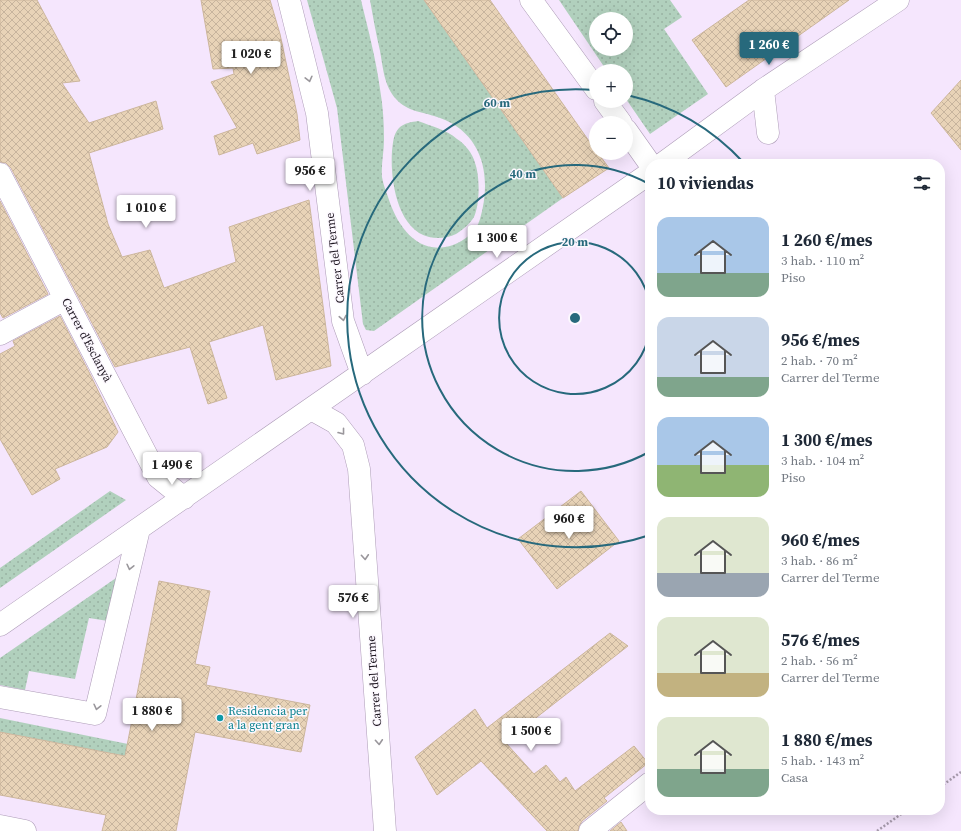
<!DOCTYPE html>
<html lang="es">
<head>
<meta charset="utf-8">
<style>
	:root { --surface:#fff; --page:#f2f2f3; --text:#1f2937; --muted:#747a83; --accent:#27697c }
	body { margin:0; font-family:"Source Serif 4",serif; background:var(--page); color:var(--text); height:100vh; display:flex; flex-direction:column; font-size:15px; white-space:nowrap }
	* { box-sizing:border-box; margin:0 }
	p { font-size:13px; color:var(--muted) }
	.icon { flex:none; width:22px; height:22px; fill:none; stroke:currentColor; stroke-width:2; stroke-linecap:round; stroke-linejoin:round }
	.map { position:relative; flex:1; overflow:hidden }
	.panel { position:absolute; left:645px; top:159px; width:300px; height:656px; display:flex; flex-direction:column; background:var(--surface); border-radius:16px; box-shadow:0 4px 16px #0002 }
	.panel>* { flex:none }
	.buttons { position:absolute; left:589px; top:12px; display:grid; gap:8px }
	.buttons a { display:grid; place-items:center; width:44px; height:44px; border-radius:50%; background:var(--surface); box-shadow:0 4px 16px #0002; font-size:20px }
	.price { position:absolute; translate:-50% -34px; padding:0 9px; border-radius:4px; background:#fff; color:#222; font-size:13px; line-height:26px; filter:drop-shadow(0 1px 2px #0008) }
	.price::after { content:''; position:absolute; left:50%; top:24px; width:12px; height:9px; margin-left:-6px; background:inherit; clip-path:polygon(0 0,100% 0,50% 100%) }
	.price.selected { background:var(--accent); color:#fff }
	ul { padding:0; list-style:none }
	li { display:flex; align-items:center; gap:12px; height:100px; padding:0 12px }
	li span { display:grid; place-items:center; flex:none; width:112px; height:80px; border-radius:12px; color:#555 }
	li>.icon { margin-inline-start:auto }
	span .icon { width:48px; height:48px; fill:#fffc; stroke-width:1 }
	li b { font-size:17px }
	h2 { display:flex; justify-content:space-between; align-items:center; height:48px; padding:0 12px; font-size:17px }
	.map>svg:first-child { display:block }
	.grass { fill:url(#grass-dots); fill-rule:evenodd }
	.building { fill:url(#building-cross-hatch); stroke:#ccb69c }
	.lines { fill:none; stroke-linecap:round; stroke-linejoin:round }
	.minor-casing { stroke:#ad9cb7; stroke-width:23 }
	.path { stroke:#a69aac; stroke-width:2.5; stroke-dasharray:2 2; stroke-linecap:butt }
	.minor { stroke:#fff; stroke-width:22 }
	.oneway { stroke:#9a979c }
	.ring { fill:none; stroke:#27697c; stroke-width:2 }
	.culture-dot { fill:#0f9aa8; stroke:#fcf8fe; stroke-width:1.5 }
	.labels { text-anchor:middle; stroke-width:3; stroke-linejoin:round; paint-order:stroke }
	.street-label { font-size:12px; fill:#1f1822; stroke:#fcf8fe }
	.culture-label { font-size:12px; fill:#0d838f; stroke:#fcf8fe; text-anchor:start }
	.centre { fill:#27697c; stroke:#fcf8fe; stroke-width:2 }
	.ring-label { font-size:12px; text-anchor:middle; font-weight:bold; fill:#27697c; stroke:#fcf8fe; stroke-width:3; stroke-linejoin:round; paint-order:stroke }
</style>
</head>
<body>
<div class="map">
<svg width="961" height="831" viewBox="0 0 961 831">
	<defs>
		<pattern id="grass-dots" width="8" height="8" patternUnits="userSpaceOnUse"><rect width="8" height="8" fill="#b1d0bd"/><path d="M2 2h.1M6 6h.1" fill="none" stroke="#98b2a2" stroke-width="1.8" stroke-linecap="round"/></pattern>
		<pattern id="building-cross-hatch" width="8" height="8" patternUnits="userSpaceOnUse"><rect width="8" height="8" fill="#e8d3b7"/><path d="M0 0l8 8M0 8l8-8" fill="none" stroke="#c7b49d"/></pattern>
	</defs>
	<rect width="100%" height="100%" fill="#f5e6fd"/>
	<path class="grass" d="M307,0H361C368,29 376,59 380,89C383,106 384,123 384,140C384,152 381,165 382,177C383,184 386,191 388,197C397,226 418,257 453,245C464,241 477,231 480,219C492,178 484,134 440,118C425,112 407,112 396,99C384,86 383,67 380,51C376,34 373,17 370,0H424L563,198L374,331L366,330L363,324L337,108Z
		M559,0H670L682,17L664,29L708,94L650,134L626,99V71H607ZM596,19H626V49H596Z
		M418,121C431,126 447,130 457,139C465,144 473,154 475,163C480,176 480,204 474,217C470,224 462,230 456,234C448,238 438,239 429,237C397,229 390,179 392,151C393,144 393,134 399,128C404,123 412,122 418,121Z
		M110,491L126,500L0,588V568Z
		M116,578L108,621L89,618L75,679L29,671L25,690L0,685V658Z
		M0,718L128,744L125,756L0,732Z"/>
	<path class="building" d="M0,0H37L80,81L62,83L89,123L156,101L163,129L89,153L108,224L122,257L150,250L164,288L236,262L229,227L309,200L331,366L276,380L263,325L209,342L227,398L208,404L190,347L115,367L11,168L6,163L0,162Z
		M201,0H270L280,34L297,114L300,140L257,154L253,143L219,155L214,136L237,128L211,82L234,74L233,68L213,69Z
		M424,0H490L596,151V153H598L609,168L563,198Z
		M749,0H849L726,87L692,40Z
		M961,80V150L931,113Z
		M0,201L48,294L3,318L0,313Z
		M60,316L90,374L118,432L107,447L55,469L60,479L32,495L0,439V354L15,346L13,341Z
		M581,491L619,541L557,589L518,539Z
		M159,581L210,591L195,664L210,667L206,685L310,705L301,752L195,732L176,831H102L106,815L0,795V732L125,756Z
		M610,633L628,646L505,742L534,774L546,765L560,782L566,777L575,791L634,746L648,763L604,798L607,801L582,821L579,826L578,831H547L481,761L437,795L415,757L475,709L487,728Z
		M621,822L627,831H610Z"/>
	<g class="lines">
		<g class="minor-casing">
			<path id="minor" d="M289,0L317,113L343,321L362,374
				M531,0L596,89
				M763,90L768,133
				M605,101L621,123
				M626,130L650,164
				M662,164L763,90L898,0
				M0,174L158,477L184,498
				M0,334L65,299
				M311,409L336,423L353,445L359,469L385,831
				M0,625L650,173
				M0,697L95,714L139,529
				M0,826L25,831
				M590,831L650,783"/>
		</g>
		<path class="path" d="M940,787L961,772
			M877,831L907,810"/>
		<use href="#minor" class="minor"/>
	</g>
	<defs><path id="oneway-chevron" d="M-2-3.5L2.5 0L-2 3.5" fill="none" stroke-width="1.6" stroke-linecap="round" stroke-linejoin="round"/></defs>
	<g class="oneway">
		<use href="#oneway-chevron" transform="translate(309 79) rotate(76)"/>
		<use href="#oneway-chevron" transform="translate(343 318) rotate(79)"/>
		<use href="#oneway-chevron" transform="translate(342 432) rotate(52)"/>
		<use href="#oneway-chevron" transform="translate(365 557) rotate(86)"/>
		<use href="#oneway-chevron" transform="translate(130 567) rotate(103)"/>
		<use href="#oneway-chevron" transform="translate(97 707) rotate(103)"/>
		<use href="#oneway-chevron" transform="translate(379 742) rotate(86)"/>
	</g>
	<g class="ring">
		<path d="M650 331A76 76 0 1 1 650 305"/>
		<path d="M649 452A153 153 0 1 1 649 184"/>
		<path d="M650 535A229 229 0 1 1 595 90M627 95A229 229 0 0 1 744 163"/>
	</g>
	<circle class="culture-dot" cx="220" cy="718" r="4"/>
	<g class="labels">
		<g class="street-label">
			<text transform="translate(335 258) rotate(-97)" y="4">Carrer del Terme</text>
			<text transform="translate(87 340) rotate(62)" y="4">Carrer d'Esclanyà</text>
			<text transform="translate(374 681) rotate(-94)" y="4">Carrer del Terme</text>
		</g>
		<g class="culture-label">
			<text x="228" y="715">Residencia per<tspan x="228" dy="14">a la gent gran</tspan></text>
		</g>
	</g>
	<circle cx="575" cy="318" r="6" class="centre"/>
	<g class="ring-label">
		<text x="497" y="107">60 m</text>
		<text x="523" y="178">40 m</text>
		<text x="575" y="246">20 m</text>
	</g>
</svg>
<div class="buttons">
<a><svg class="icon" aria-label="locate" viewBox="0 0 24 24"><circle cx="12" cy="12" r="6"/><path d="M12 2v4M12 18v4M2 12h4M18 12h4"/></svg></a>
<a>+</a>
<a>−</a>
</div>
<b class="price selected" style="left:769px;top:66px">1 260 €</b>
<b class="price" style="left:251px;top:75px">1 020 €</b>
<b class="price" style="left:310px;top:192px">956 €</b>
<b class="price" style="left:146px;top:229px">1 010 €</b>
<b class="price" style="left:497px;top:259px">1 300 €</b>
<b class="price" style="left:172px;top:486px">1 490 €</b>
<b class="price" style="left:569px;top:540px">960 €</b>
<b class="price" style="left:353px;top:619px">576 €</b>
<b class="price" style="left:152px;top:732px">1 880 €</b>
<b class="price" style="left:531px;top:752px">1 500 €</b>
<section class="panel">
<h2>10 viviendas<svg class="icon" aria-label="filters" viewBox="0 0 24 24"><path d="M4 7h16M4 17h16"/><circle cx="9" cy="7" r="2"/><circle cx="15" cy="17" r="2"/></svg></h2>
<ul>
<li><span style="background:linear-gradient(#a9c7e8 70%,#7fa58c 0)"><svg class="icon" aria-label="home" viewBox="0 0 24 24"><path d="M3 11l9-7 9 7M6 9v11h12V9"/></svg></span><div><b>1 260 €/mes</b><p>3 hab. · 110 m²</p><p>Piso</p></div></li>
<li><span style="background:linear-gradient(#c9d6e8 75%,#7fa58c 0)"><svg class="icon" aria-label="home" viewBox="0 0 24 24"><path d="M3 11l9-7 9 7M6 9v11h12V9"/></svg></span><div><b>956 €/mes</b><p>2 hab. · 70 m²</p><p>Carrer del Terme</p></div></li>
<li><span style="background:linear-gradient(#a9c7e8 60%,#8fb573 0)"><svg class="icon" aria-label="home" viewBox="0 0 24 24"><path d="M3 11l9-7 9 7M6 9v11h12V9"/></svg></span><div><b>1 300 €/mes</b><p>3 hab. · 104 m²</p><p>Piso</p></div></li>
<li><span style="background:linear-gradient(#dfe7d0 70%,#9aa5b1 0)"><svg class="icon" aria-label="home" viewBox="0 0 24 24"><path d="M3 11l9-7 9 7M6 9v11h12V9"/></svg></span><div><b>960 €/mes</b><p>3 hab. · 86 m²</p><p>Carrer del Terme</p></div></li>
<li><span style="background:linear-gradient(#dfe7d0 70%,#c2b280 0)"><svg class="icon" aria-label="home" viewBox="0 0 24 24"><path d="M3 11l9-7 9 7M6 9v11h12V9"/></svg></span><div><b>576 €/mes</b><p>2 hab. · 56 m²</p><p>Carrer del Terme</p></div></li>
<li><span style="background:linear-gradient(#dfe7d0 65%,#7fa58c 0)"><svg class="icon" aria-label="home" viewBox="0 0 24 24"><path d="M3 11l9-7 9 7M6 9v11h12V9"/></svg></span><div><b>1 880 €/mes</b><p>5 hab. · 143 m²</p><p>Casa</p></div></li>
</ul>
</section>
</div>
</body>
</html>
